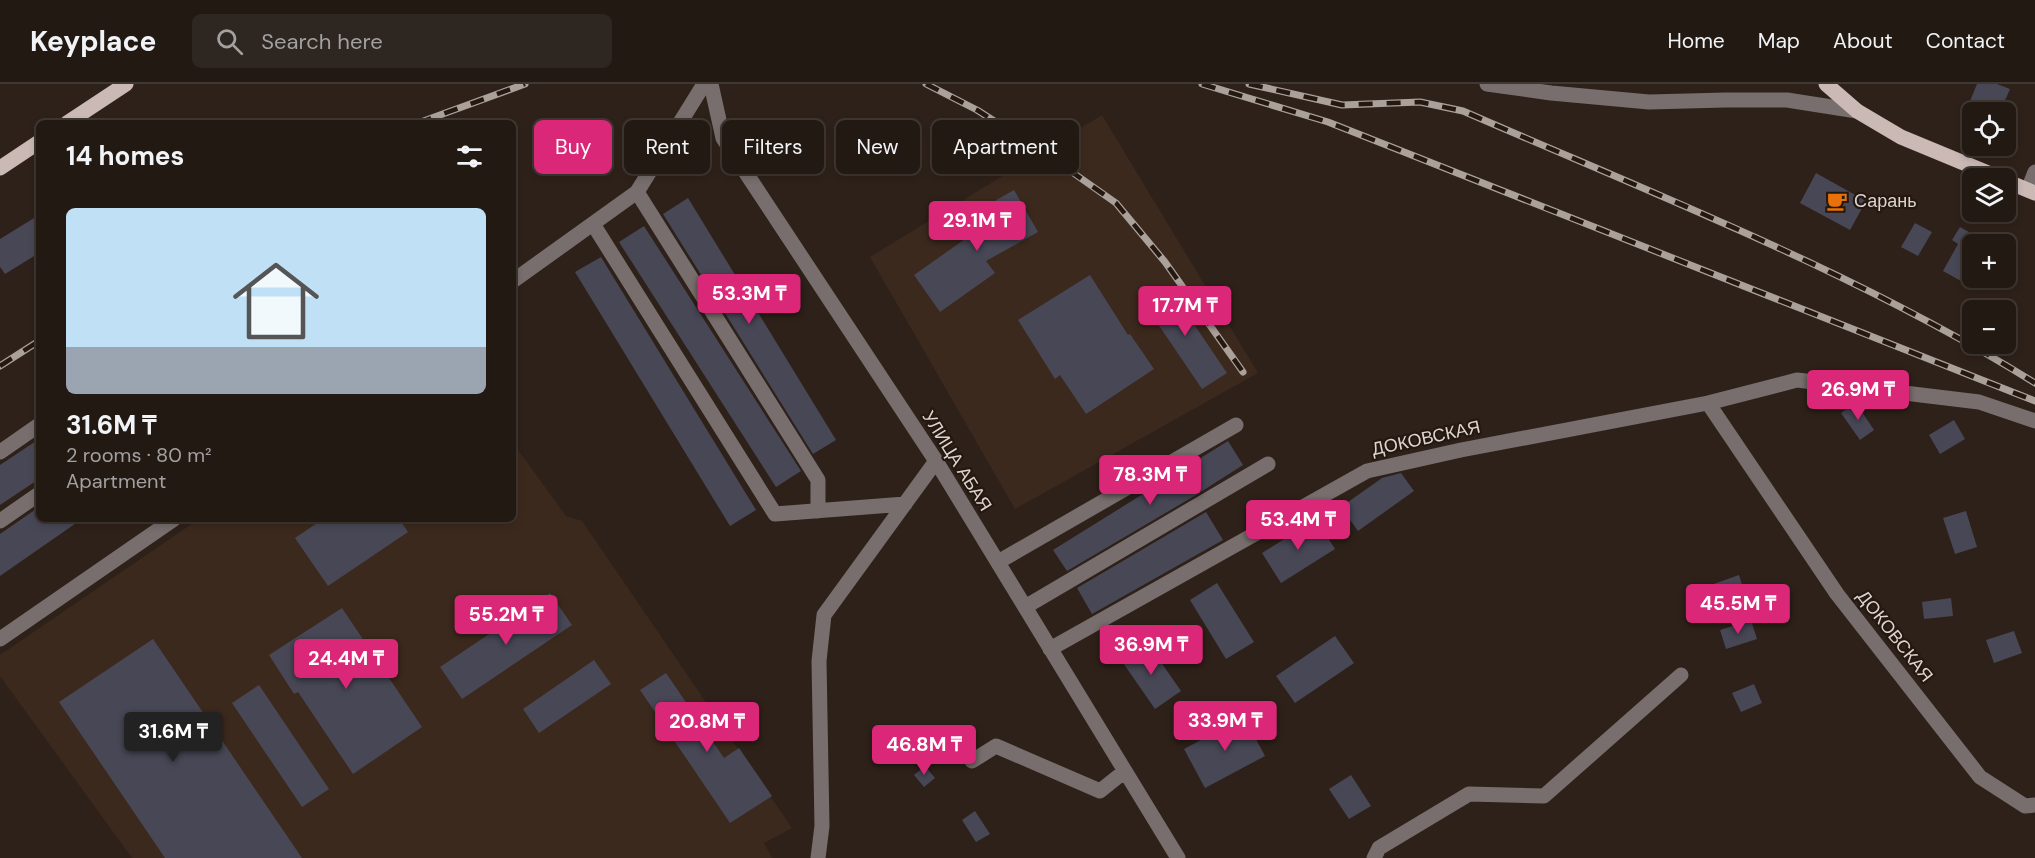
<!DOCTYPE html>
<html lang="en">
<head>
<meta charset="utf-8">
<style>
	:root { --surface:#221913; --page:#2e2621; --text:#f1f3f6; --muted:#a2a0a0; --line:#3f3833; --accent:#db2777 }
	body { margin:0; font-family:"DM Sans",sans-serif; background:var(--page); color:var(--text); height:100vh; display:flex; flex-direction:column; font-size:22px; white-space:nowrap }
	* { box-sizing:border-box; margin:0 }
	p { font-size:20px; color:var(--muted) }
	.icon { flex:none; width:33px; height:33px; fill:none; stroke:currentColor; stroke-width:2; stroke-linecap:round; stroke-linejoin:round }
	.map { position:relative; flex:1; overflow:hidden }
	.panel { position:absolute; left:36px; top:36px; width:480px; height:402px; display:flex; flex-direction:column; background:var(--surface); border-radius:9px; box-shadow:0 3px 9px #0003,0 0 0 2px var(--line) }
	.panel>* { flex:none }
	.top-card { position:absolute; left:534px; top:36px; width:570px; height:54px; display:flex; gap:12px }
	.fabs { position:absolute; left:1962px; top:18px; display:grid; gap:12px }
	.fabs a { display:grid; place-items:center; width:54px; height:54px; border-radius:9px; background:var(--surface); box-shadow:0 3px 9px #0003,0 0 0 2px var(--line); font-size:30px }
	.price { position:absolute; translate:-50% -51px; padding:0 14px; border-radius:6px; background:var(--accent); color:#fff; font-size:20px; line-height:39px; filter:drop-shadow(0 2px 3px #0008) }
	.price::after { content:''; position:absolute; left:50%; top:36px; width:18px; height:14px; margin-left:-9px; background:inherit; clip-path:polygon(0 0,100% 0,50% 100%) }
	.price.on { background:#222; color:#fff }
	ul { padding:0; list-style:none }
	li { display:grid; align-content:center; gap:12px; height:318px; padding:0 30px }
	li+li { border-top:2px solid var(--line) }
	li span { display:grid; place-items:center; height:186px; border-radius:9px; color:#555 }
	li>.icon { margin-inline-start:auto }
	span .icon { width:108px; height:108px; fill:#fffc; stroke-width:1 }
	li b { font-size:26px }
	h2 { display:flex; justify-content:space-between; align-items:center; height:72px; padding:0 30px; font-size:26px }
	.pill { padding:0 21px; border-radius:9px; background:var(--surface); box-shadow:0 3px 9px #0003,0 0 0 2px var(--line); font-size:21px; line-height:54px }
	.pill.on { background:var(--accent); color:#fff }
	header { display:flex; align-items:center; gap:36px; box-sizing:border-box; height:84px; padding:0 30px; background:var(--surface); border-bottom:2px solid var(--line) }
	header strong { font-size:28px }
	nav { display:flex; gap:33px; margin-inline-start:auto; font-size:21px }
	.search { width:420px; height:54px; background:var(--page); display:flex; align-items:center; gap:15px; box-sizing:border-box; padding:0 21px; border-radius:9px; color:var(--muted); font-size:22px }
	.map>svg:first-child { display:block }
	.built { fill:#3c291d }
	.building { fill:#484756 }
	.lines { fill:none; stroke-linecap:round; stroke-linejoin:round }
	.minor { stroke:#776e6d; stroke-width:15 }
	.major { stroke:#cbb9b6; stroke-width:15 }
	.rail-casing { stroke:#aba19b; stroke-width:7 }
	.rail { stroke:#241810; stroke-width:4.5; stroke-dasharray:14; stroke-linecap:butt }
	.labels { text-anchor:middle; stroke-width:4.5; stroke-linejoin:round; paint-order:stroke }
	.poi-label { font-size:18px; fill:#ddd4cf; stroke:#241810; text-anchor:start }
	.street-label { font-size:18px; fill:#ddd4cf; stroke:#241810 }
</style>
</head>
<body>
<header>
<strong>Keyplace</strong>
<div class="search"><svg class="icon" aria-label="search" viewBox="0 0 24 24"><circle cx="10" cy="10" r="6"/><path d="M15 15l6 6"/></svg>Search here</div>
<nav><a>Home</a><a>Map</a><a>About</a><a>Contact</a></nav>
</header>
<div class="map">
<svg width="2035" height="774" viewBox="0 0 2035 774">
	<rect width="100%" height="100%" fill="#2e2119"/>
	<path class="built" d="M1102,31L1258,289L1015,425L870,173Z
		M513,359L566,432L582,437L792,744L764,759L772,774H132L0,592V571L199,435H513Z"/>
	<path class="building" d="M1977,0H1997L2010,5L2000,28L1970,17Z
		M1816,89L1866,117L1850,146L1800,119Z
		M1014,106L1038,148L986,177L995,189L940,228L914,191L985,141L977,127Z
		M688,114L836,356L813,370L663,130Z
		M39,131V169L5,190L0,183V155Z
		M1915,139L1932,148L1918,172L1901,163Z
		M644,142L801,387L776,403L619,158Z
		M1960,143L1990,160H1972V175L1961,197L1943,187L1958,160L1952,156Z
		M601,173L756,426L730,442L575,188Z
		M1090,191L1128,251L1130,250L1154,285L1086,330L1060,291L1055,295L1018,236Z
		M1168,202L1227,289L1202,305L1143,218Z
		M1856,319L1874,346L1860,356L1841,329Z
		M1954,336L1965,355L1940,370L1929,351Z
		M39,355V395L0,421V381Z
		M1228,357L1243,381L1196,411L1067,487L1053,466Z
		M1401,389L1414,407L1358,447L1341,423L1382,394Z
		M39,423V435H82L0,492V450Z
		M1966,427L1977,463L1955,470L1943,434Z
		M1206,428L1223,456L1092,530L1077,504Z
		M323,435H399L408,448L328,502L295,454Z
		M1316,435L1335,465L1281,499L1262,469Z
		M1739,491L1745,511L1714,521L1708,502Z
		M1217,499L1254,558L1226,575L1190,516Z
		M550,509L572,541L462,615L440,583Z
		M1951,514L1953,532L1924,535L1922,518Z
		M342,524L422,643L353,690L298,608L294,610L269,571Z
		M1751,536L1757,555L1726,565L1720,546Z
		M2014,547L2022,569L1994,579L1986,556Z
		M1335,552L1354,579L1295,619L1276,592Z
		M153,555L302,774H165L59,618Z
		M1147,558L1181,607L1155,625L1121,576Z
		M594,576L611,600L539,649L523,625Z
		M666,589L724,674L739,664L772,712L730,739L640,606Z
		M1754,600L1762,619L1741,628L1732,609Z
		M259,601L329,705L302,723L232,619Z
		M1244,633L1265,672L1205,704L1184,665Z
		M925,682L935,694L924,703L914,691Z
		M1351,691L1371,722L1349,735L1329,705Z
		M975,727L990,750L976,758L962,736Z"/>
	<g class="lines">
		<path class="minor" d="M711,0L723,54L936,377L1178,774
			M1487,0L1551,9L1649,18L1725,16H1787L1857,27
			M2028,106L2035,88
			M637,108L818,396V427
			M593,140L775,430L905,420
			M513,197L637,108L704,0
			M1708,319L1797,296L1979,318L2035,337
			M0,368L39,341
			M0,437L39,410
			M998,478L1236,341
			M1025,523L1268,380
			M0,555L174,435
			M1050,565L1367,387L1461,366L1708,319L1837,510L1980,693L2025,722L2035,721
			M972,677L996,662L1100,707L1125,687
			M818,774L822,742L819,577L824,531L936,377
			M1374,774L1379,764L1469,710L1544,712L1681,591"/>
		<path class="major" d="M1826,0L1857,27L1901,53L2000,94
			M67,39L126,0
			M0,84L39,58
			M2006,97L2035,109"/>
		<g class="rail-casing">
			<path id="rail" d="M926,0L977,26L1052,74L1116,119L1165,178L1243,288
				M1202,0L1328,38L2035,317
				M1249,0L1342,21L1420,18L1463,27C1656,111 1856,188 2035,299
				M418,39L525,0
				M0,282L39,257"/>
		</g>
		<use href="#rail" class="rail"/>
	</g>
	<defs>
		<g id="cafe-bare" transform="scale(1.62)"><path d="M-5.5-4.5H6V0H3Q3 3.5 0 3.5H-2.5Q-5.5 3.5-5.5 0ZM3-3.2v2h1.7v-2ZM-6 4.5H4V6H-6Z" fill="#e8710a" stroke="#241810" stroke-width="2.5" paint-order="stroke"/></g>
	</defs>
	<g fill-rule="evenodd">
		<use href="#cafe-bare" x="1837" y="117"/>
	</g>
	<g class="labels">
		<g class="poi-label">
			<text x="1854" y="123">Сарань</text>
		</g>
		<g class="street-label">
			<text transform="translate(1426 354) rotate(-12)" y="6">ДОКОВСКАЯ</text>
			<text transform="translate(957 377) rotate(58)" y="6">УЛИЦА АБАЯ</text>
			<text transform="translate(1895 552) rotate(52)" y="6">ДОКОВСКАЯ</text>
		</g>
	</g>
</svg>
<div class="fabs">
<a><svg class="icon" aria-label="locate" viewBox="0 0 24 24"><circle cx="12" cy="12" r="6"/><path d="M12 2v4M12 18v4M2 12h4M18 12h4"/></svg></a>
<a><svg class="icon" aria-label="layers" viewBox="0 0 24 24"><path d="M12 4l9 5-9 5-9-5zM3 14l9 5 9-5"/></svg></a>
<a>+</a>
<a>−</a>
</div>
<b class="price" style="left:977px;top:168px">29.1M ₸</b>
<b class="price" style="left:749px;top:241px">53.3M ₸</b>
<b class="price" style="left:1185px;top:253px">17.7M ₸</b>
<b class="price" style="left:1858px;top:337px">26.9M ₸</b>
<b class="price" style="left:1150px;top:422px">78.3M ₸</b>
<b class="price" style="left:1298px;top:467px">53.4M ₸</b>
<b class="price" style="left:1738px;top:551px">45.5M ₸</b>
<b class="price" style="left:506px;top:562px">55.2M ₸</b>
<b class="price" style="left:1151px;top:592px">36.9M ₸</b>
<b class="price" style="left:346px;top:606px">24.4M ₸</b>
<b class="price" style="left:1225px;top:668px">33.9M ₸</b>
<b class="price" style="left:707px;top:669px">20.8M ₸</b>
<b class="price on" style="left:173px;top:679px">31.6M ₸</b>
<b class="price" style="left:924px;top:692px">46.8M ₸</b>
<div class="top-card">
<a class="pill on">Buy</a>
<a class="pill">Rent</a>
<a class="pill">Filters</a>
<a class="pill">New</a>
<a class="pill">Apartment</a>
</div>
<section class="panel">
<h2>14 homes<svg class="icon" aria-label="filters" viewBox="0 0 24 24"><path d="M4 7h16M4 17h16"/><circle cx="9" cy="7" r="2"/><circle cx="15" cy="17" r="2"/></svg></h2>
<ul>
<li><span style="background:linear-gradient(#bfe0f5 75%,#9aa5b1 0)"><svg class="icon" aria-label="home" viewBox="0 0 24 24"><path d="M3 11l9-7 9 7M6 9v11h12V9"/></svg></span><div><b>31.6M ₸</b><p>2 rooms · 80 m²</p><p>Apartment</p></div></li>
</ul>
</section>
</div>
</body>
</html>
